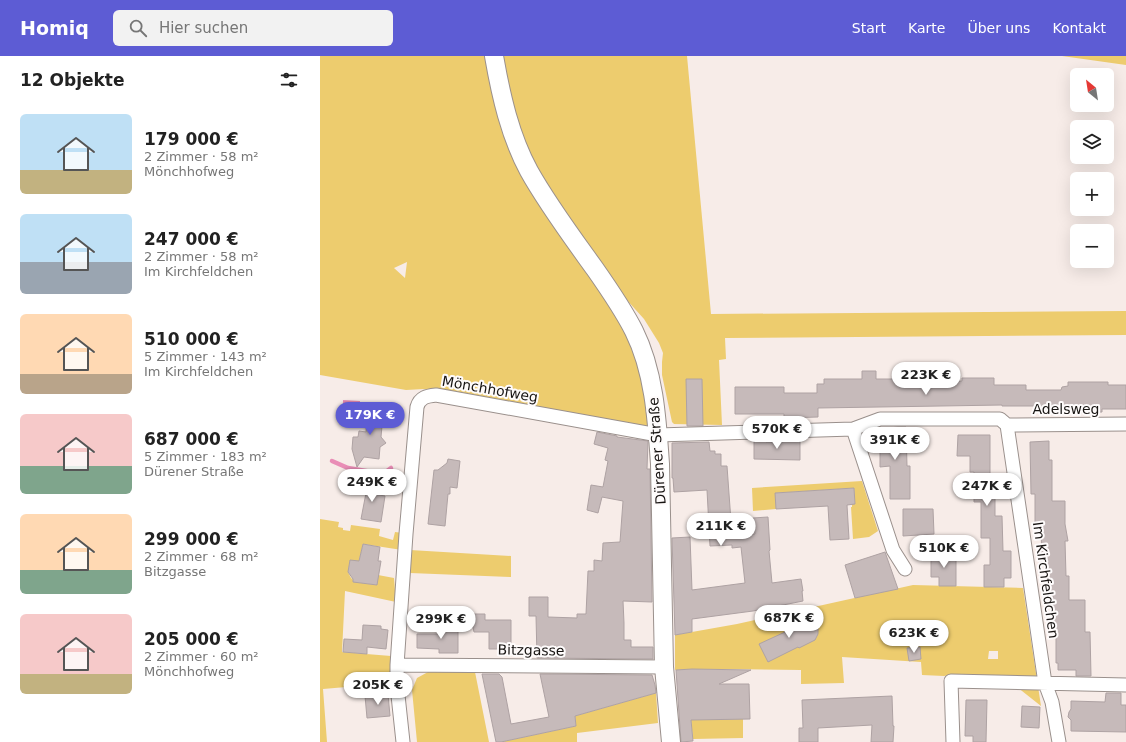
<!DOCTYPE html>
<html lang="de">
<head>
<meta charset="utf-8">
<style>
	:root { --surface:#fff; --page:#f2f2f2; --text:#222; --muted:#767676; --accent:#5d5cd4 }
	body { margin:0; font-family:"DejaVu Sans",sans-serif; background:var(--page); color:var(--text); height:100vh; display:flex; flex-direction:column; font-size:15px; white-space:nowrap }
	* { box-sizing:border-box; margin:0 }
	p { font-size:13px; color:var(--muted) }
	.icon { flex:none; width:22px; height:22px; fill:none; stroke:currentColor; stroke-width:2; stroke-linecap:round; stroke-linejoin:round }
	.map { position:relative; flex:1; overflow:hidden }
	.panel { display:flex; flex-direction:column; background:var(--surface); width:320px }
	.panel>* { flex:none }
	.needle { width:26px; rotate:330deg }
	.fabs { position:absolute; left:750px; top:12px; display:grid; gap:8px }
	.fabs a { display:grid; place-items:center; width:44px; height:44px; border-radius:6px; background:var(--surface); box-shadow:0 4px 16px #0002; font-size:20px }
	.price { position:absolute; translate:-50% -34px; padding:0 9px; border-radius:14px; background:#fff; color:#222; font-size:13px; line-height:26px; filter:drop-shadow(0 1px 2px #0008) }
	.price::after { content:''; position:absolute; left:50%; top:24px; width:12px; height:9px; margin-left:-6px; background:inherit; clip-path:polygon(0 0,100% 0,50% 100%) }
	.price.on { background:var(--accent); color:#fff }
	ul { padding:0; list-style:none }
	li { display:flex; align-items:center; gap:12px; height:100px; padding:0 20px }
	li span { display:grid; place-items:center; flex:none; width:112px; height:80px; border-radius:6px; color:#555 }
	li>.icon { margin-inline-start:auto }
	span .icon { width:48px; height:48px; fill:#fffc; stroke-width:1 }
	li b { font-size:17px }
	h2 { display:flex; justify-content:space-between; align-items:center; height:48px; padding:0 20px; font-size:17px }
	header { display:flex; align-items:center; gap:24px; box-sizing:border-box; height:56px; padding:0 20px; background:var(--accent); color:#fff }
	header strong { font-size:19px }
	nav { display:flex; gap:22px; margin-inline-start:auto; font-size:14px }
	.search { width:280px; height:36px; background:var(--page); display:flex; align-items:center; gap:10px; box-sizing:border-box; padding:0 14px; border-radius:6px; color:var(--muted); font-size:15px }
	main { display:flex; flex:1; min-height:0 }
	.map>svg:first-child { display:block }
	.green { fill:#edcc6e; fill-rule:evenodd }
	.water { fill:#e98db6 }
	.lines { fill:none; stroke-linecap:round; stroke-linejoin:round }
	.stream { stroke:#e98db6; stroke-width:4.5 }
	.building { fill:#c6baba; stroke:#aea2a3 }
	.street-casing { stroke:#9a908c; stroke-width:15 }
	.secondary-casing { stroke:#9a908c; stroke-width:20 }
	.street { stroke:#fff; stroke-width:13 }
	.secondary { stroke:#fff; stroke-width:18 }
	.labels { text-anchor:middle; stroke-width:4; stroke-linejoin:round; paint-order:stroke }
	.street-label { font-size:14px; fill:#171412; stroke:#fefbfb }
</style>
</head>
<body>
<header>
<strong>Homiq</strong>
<div class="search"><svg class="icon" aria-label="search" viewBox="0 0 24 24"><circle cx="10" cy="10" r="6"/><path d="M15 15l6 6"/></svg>Hier suchen</div>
<nav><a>Start</a><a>Karte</a><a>Über uns</a><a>Kontakt</a></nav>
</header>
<main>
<section class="panel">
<h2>12 Objekte<svg class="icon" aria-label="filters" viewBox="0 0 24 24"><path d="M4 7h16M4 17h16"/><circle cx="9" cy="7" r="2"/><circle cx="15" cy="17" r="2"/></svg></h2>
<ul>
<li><span style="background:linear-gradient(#bfe0f5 70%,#c2b280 0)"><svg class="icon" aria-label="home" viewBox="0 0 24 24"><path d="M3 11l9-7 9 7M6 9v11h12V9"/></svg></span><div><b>179 000 €</b><p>2 Zimmer · 58 m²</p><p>Mönchhofweg</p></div></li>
<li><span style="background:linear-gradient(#bfe0f5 60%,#9aa5b1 0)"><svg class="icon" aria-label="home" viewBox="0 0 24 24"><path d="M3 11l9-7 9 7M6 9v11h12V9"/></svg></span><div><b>247 000 €</b><p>2 Zimmer · 58 m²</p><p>Im Kirchfeldchen</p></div></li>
<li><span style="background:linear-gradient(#ffd9b3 75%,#b9a48a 0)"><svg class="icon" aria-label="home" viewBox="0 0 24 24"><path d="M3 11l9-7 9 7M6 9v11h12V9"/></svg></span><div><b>510 000 €</b><p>5 Zimmer · 143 m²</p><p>Im Kirchfeldchen</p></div></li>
<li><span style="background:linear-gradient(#f6c9c9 65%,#7fa58c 0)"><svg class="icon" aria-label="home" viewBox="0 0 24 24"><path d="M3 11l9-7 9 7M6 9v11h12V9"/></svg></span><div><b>687 000 €</b><p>5 Zimmer · 183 m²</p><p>Dürener Straße</p></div></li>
<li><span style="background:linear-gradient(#ffd9b3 70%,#7fa58c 0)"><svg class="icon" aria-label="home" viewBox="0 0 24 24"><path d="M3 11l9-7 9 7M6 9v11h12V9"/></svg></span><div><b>299 000 €</b><p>2 Zimmer · 68 m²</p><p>Bitzgasse</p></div></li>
<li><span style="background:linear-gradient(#f6c9c9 75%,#c2b280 0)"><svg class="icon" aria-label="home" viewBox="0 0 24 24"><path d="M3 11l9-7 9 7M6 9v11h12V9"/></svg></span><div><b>205 000 €</b><p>2 Zimmer · 60 m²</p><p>Mönchhofweg</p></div></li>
</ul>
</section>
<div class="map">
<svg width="806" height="686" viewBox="0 0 806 686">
	<rect width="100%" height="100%" fill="#f7ece8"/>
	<path class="green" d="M0,0H167L175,42L308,278L328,341V369L325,371L243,358L104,333L86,334L0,319ZM87,206L85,222L74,212Z
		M181,0H367L391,258L806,255V279L405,282L406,303L399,304L402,369L354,368L352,366L342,319V306L343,297L339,287L324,263L296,232L226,131L199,74Z
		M742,0H806V9Z
		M542,425L558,475L549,481L533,483L531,451H532V448H535L534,432L456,437V453L433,455L432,432Z
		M0,463L19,466L18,471L23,472V474L30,475L31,469L60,473L59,480L73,484L75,476L83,477L82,494L43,488L39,505H30L28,516L31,522L36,526L56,529L58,519L74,522L76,546L25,535L22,596L71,600L73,627L3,633L7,686H0Z
		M90,494L191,500V521L90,517Z
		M593,529L703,532L721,650L683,620L629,619L624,620L602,619L601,606L522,601L524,627L481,628V614L406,613L355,614V579L417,568ZM669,595H678V603H668Z
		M108,616H155L169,686H97L92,634L97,622Z
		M336,637L338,667L257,677V686H181L256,670L255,660Z
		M423,663V682L373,683L371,664Z"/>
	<path class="water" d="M23,344L40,345V354L23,353Z"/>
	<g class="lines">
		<path class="stream" d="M12,405L28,412L58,417L67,415L71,412"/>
	</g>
	<path class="building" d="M542,315H556V323H587L586,320H614V326H626L642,325V322H674V329H706V334H741L742,331L748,330V326H788V329H806V353H782V356L755,357V354L719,355V350H682V349L498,352V361L464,362V358H415V331H464V337H497V328H504V323H542Z
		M366,323H382L383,370H367Z
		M48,347L62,348L60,370H62L61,381L66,387L60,391L59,403L44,401L37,411L32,393L33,381H38L39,375L46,376Z
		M578,371H586L587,410H590V443H570V410L560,411V395H555V379H569V372Z
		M277,376L297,380V381L328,385L327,413H330L332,546L303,545L304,567V584H311V591H333V603L217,602L216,560H209V541H228V561L257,562V558H266L268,515H274V504L282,505L283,487L300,486L303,445L282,441L278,457L267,454L271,429L283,431L288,405L285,404L288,392L274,388Z
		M638,379H670V423H675V460H682L683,495H691V522H684V531H664V509H670V482H661V446H654V416H650V400H637Z
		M434,384H445L446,386L480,385V404L434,403Z
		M729,385V404H732V445H745V468L748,485H745L746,520H749V544H765V576H770L771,620H756V614H738V607H736V578H733V539H726V507H722L721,472H715V438H711L710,386Z
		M389,386L390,395H395V398H401V410H407L412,479L435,478L433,462L448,461L450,494L449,495L452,527L481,523L483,535H482L483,545L433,555L372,563V576L355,579L352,482L370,481L372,534L425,527L421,491L412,492V489L390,490L387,434L354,436L353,422H352V387Z
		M128,403L140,405L137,432L130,431V438H128L125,470L108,468L114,414H118L127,407Z
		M40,425L55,427L53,438L65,440L61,466L41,463L46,437L38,436Z
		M534,432L535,448L527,449L529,483L510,484L508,450L456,453L455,437Z
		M583,453H613L614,478L583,480Z
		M614,481V496H599L598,486Z
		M43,488L60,491L58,505H61L57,529L33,526V523L28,516L30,504L39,505Z
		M565,496L578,533L535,542L525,509Z
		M611,498L636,500V530H619V521H611Z
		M150,558H165V564H191V593H169V576H154Z
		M460,566L494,567L498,573V578L495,584L479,592L478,591L448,606L439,588L465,576Z
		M43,569L61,570V573L68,574L66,593L47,591V598L23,596L24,583L42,584Z
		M119,569H138V597H119V593L97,592V578H119Z
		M600,591L601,603L589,605L587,592Z
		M372,613L431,614L399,628H429L430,663L371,664L373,685L361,686L356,614Z
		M162,618H179L182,621L191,668L229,661L220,618L332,619L335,629L336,637L255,660L256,670L181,686H176Z
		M786,637H801V649H806V676L751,675V664L748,661L749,656L751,653V645L785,646Z
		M68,638L70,660L47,662L45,640Z
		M572,640L573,670H574L573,686H551L552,669L498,672V686H479V672H483L482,644Z
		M646,644H667L666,686H653V680H645Z
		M702,650L720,651L719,672L701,671Z"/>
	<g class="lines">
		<g class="street-casing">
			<path id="street" d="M687,369L806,368
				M533,373L560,363H680L687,369L725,627L732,646L739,686
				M77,609L344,611
				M83,686L77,630V609L86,478L97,351C100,341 107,340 116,339L338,379L533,373L573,494L585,513
				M633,686L631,625L806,629"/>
		</g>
		<g class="secondary-casing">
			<path id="secondary" d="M174,0C181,40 190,80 209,115C228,149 252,181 275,213C289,233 303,253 314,275C334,315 337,363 340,408L344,611L351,686"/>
		</g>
		<use href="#street" class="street"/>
		<use href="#secondary" class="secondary"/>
	</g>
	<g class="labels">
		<g class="street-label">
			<text transform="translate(170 333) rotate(10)" y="5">Mönchhofweg</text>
			<text x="746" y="358">Adelsweg</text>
			<text transform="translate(337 395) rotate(-94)" y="5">Dürener Straße</text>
			<text transform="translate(726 524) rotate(82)" y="5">Im Kirchfeldchen</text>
			<text transform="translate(211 594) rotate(1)" y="5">Bitzgasse</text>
		</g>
	</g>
</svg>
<div class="fabs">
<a><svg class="needle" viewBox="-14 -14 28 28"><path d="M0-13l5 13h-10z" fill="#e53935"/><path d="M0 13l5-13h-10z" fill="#767676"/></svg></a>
<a><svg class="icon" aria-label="layers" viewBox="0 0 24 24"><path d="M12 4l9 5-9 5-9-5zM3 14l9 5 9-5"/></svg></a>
<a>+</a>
<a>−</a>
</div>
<b class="price" style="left:606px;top:340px">223K €</b>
<b class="price on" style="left:50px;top:380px">179K €</b>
<b class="price" style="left:457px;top:394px">570K €</b>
<b class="price" style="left:575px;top:405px">391K €</b>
<b class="price" style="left:52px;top:447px">249K €</b>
<b class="price" style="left:667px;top:451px">247K €</b>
<b class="price" style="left:401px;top:491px">211K €</b>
<b class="price" style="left:624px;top:513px">510K €</b>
<b class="price" style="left:469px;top:583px">687K €</b>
<b class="price" style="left:121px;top:584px">299K €</b>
<b class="price" style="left:594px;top:598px">623K €</b>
<b class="price" style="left:58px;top:650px">205K €</b>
</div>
</main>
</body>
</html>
